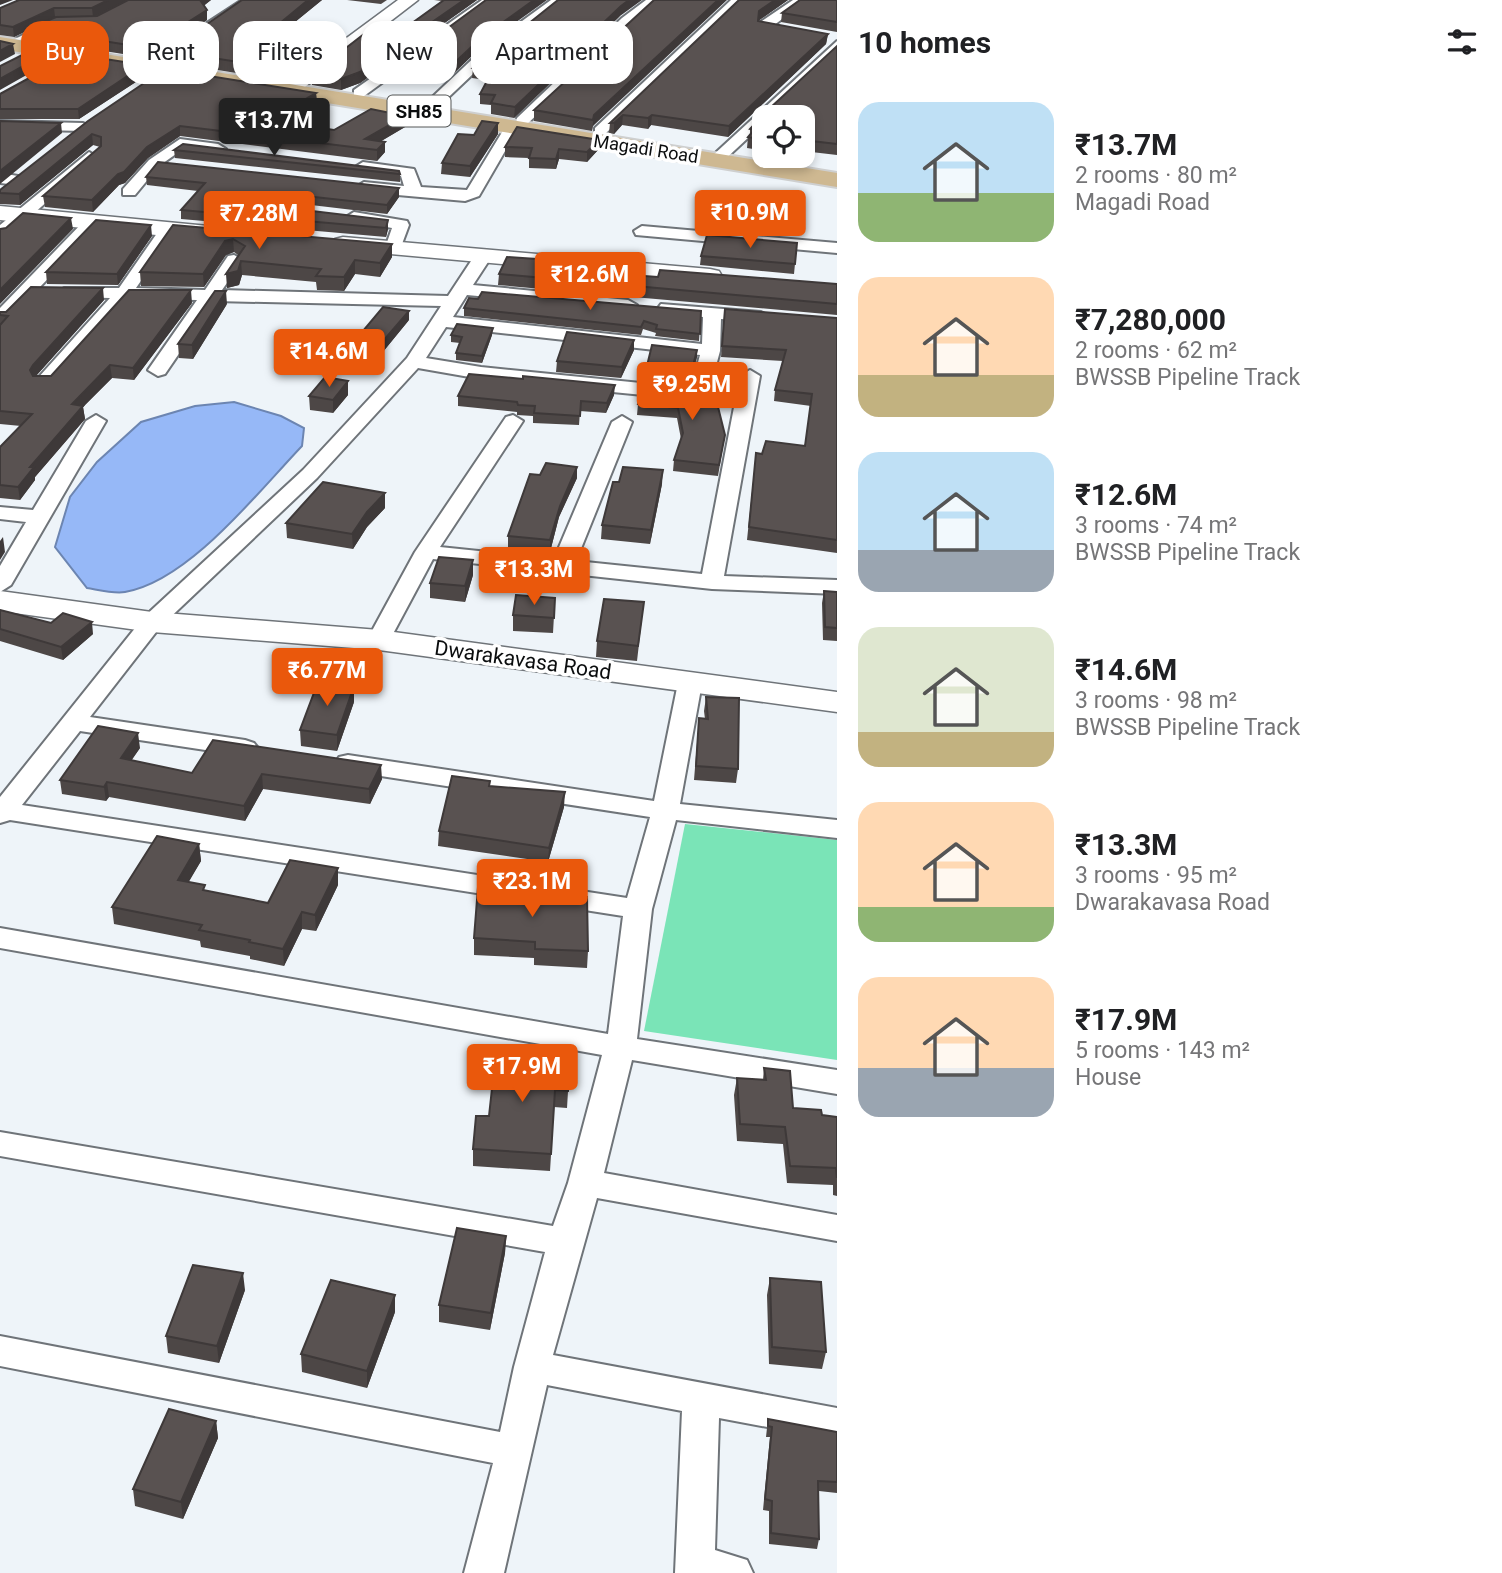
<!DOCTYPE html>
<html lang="en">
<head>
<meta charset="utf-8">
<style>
	:root { --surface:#fff; --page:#f2f2f2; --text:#202124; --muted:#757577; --accent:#ea580c }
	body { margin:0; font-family:Roboto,sans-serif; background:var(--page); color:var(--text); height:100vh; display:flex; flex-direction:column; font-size:26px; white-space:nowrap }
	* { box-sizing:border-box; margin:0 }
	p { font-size:23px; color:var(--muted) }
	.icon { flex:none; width:38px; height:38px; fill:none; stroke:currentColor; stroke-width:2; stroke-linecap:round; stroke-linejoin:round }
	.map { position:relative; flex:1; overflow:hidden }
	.details { display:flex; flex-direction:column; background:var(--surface); width:665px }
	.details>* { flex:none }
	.banner { position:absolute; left:21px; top:21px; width:665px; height:63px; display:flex; gap:14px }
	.buttons { position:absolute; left:752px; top:105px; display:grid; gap:14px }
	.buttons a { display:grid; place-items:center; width:63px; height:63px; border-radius:14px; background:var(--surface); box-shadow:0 4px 10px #0003; font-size:35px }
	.price { position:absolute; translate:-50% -60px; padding:0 16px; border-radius:7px; background:var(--accent); color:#fff; font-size:23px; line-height:46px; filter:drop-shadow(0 2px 4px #0008) }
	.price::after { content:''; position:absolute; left:50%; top:42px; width:21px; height:16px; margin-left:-10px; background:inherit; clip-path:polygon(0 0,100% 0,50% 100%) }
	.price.selected { background:#222; color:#fff }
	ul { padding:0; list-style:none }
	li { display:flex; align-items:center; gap:21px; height:175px; padding:0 21px }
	li span { display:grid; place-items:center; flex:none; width:196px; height:140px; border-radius:21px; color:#555 }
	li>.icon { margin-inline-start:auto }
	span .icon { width:84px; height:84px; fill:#fffc; stroke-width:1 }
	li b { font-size:30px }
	h2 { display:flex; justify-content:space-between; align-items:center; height:84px; padding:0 21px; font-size:30px }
	.pill { padding:0 24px; border-radius:21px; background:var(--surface); box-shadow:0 4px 10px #0003; font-size:24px; line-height:63px }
	.pill.selected { background:var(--accent); color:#fff }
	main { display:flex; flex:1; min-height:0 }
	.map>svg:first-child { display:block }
	.green { fill:#7ae4b7 }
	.water { fill:#96b8f7; stroke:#6c85b1; stroke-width:2 }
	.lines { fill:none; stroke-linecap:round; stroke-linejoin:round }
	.lane-casing { stroke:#6f7479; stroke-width:4 }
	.street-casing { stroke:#6f7479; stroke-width:4 }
	.secondary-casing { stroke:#6f7479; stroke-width:3 }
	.primary-casing { stroke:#cecfcf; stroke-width:4 }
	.lane { fill:#fff; fill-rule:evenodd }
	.street { fill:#fff; fill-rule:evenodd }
	.secondary { fill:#fff; fill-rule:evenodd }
	.primary { fill:#ceb891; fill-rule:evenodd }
	.wall { fill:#4d4746 }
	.shaded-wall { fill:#3e3939 }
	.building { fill:#595251; stroke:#3e3939; stroke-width:2 }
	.labels { text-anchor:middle; stroke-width:7; stroke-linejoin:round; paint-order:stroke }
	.far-street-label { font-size:18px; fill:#0b0d0e; stroke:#fff }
	.shield { fill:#fff; stroke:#545656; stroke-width:2 }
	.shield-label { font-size:19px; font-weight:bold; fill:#0b0d0e }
	.street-label { font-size:21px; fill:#0b0d0e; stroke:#fff }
</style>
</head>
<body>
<main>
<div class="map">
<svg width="837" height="1573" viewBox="0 0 837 1573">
	<rect width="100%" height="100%" fill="#eef4f9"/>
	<path class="green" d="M685,824L837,840V1060L644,1031Z"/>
	<path class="water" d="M234,402L281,416L304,428L302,446C258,492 189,581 125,592C114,594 99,590 87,588L55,547L70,497L97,462L141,422L195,406Z"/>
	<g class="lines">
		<g class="lane-casing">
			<path id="lane" d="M41,26L46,27L20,40L15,39Z"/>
		</g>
		<g class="street-casing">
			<path id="street" d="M242,0H257L161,64L149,61Z
				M482,0H496L364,96H354V90Z
				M551,0H565L492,56L436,109H426V103L482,50Z
				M646,0H660L527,124H518L519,127L479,196L465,201L364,192L356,187L364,182L404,186L401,176L357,170L355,167L363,162L414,169L421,187L467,190L507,124H516L517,118L622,18Z
				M731,0H744L605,134H595V128Z
				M793,0H807L769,29H759V23Z
				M837,41V52L769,117H765V122L721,163H711V157Z
				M0,121L83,123L90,127L83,131L0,129Z
				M180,139L218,144L226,149L218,154L183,149L159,166L135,195H123V189L149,160Z
				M89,152L97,157L94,160L6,238L0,239V225Z
				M0,173L24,177L26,180L18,185L0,183Z
				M354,212L407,221L409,225L399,252H387L385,248L392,228L348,220L346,217Z
				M92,218L100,223L98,227L6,322L0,323V308L86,219Z
				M168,225L176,230L136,288L205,290L228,256L234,255L243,260L222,290L448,296L477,252L483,251L492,256L473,285L628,300L637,305L628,310L467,295L453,317L702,344L703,317L661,312L658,308L661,304L761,312L770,317L761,322L721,319L720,351L709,392L694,400L481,379L418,368L317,478L160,627L90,717L245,740L254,743L258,748L254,753L245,756L80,731L22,805L627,898L650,817L348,771L339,769L335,763L339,757L348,755L654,801L678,683L681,678H699L702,683L680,804L837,820V838L676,820L652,909L637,1039L837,1070V1094L632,1060L604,1173L837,1215V1241L597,1198L553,1355L837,1408V1440L719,1418L715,1550L747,1560L753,1573H675L682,1411L547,1385L504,1573H464L493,1463L0,1366V1336L500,1432L514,1367L545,1252L0,1156V1132L553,1226L568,1183L602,1055L0,948V928L608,1034L623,916L10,820L0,823V797L144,617L303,470L407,358L441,306L215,301L165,374L158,376L148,370L197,300L129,299L51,387H37L34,383L37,379L110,298L70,297L61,292L64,288H119L162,226ZM446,327L700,355L691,388L481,367L426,358Z
				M642,226L837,243V253L636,235L634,231Z
				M750,370L760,376L724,576L837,580V594L712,589L433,559L387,645H371L367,640L415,552L506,417L513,415L523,421L440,547L554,559L612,422L622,416L632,422L576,561L702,574L740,376Z
				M96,415L106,421L11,585L0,592V566L26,522L0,519V507L33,510L86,421Z"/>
		</g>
		<g class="secondary-casing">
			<path id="secondary" d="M398,0H418L297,93H283L280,89L283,85Z
				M0,206L219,227L227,229L231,234L227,239L219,241L0,220Z
				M343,237L710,269L719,271L722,276L719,281L710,283L335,249L331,244L335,239Z
				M0,591L152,612L379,630L837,692V712L379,650L152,632L0,611Z"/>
		</g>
		<g class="primary-casing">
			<path id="primary" d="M0,37L837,173V187L0,49Z"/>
		</g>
		<use href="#lane" class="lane"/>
		<use href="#street" class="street"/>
		<use href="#secondary" class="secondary"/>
		<use href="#primary" class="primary"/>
	</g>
	<path class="wall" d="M128,0H211L204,5L207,10V20L148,58L29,39L28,30L14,37L0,35V8Z
		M242,0H322L274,39L318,45V56L285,81L169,62L168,51Z
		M347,0H387L381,4Z
		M434,0H477L360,83L341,90L312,85L311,75L394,36L442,1Z
		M654,0L593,126L592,131L534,121V110Z
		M739,0H788L758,21L828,34L826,44L728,137L651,125L648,129L622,125L614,134L609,133L610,123Z
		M837,0V32L781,22L782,13Z
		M620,16L514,118L491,114V105L480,104V94L488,79L486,80L472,78L473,68Z
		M837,46V155L803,151V117H765V151L747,148L748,137L750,135V129Z
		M480,48L451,76L403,71V61Z
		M144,65L145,76L79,119H0V94Z
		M316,93L317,104L284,122L334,130L405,116V127L381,141L385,142V152L377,161L180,136L148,158L125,183L119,185L93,212L45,207L43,196L100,147L93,145L20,205L0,204V190L88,121Z
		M498,134L470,177L441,174L442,163L474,135Z
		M505,147L598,150L587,162L559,159L556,169L529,168V158L505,157Z
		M174,150L400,174V182L175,158Z
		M146,177L399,197L387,214L269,200L262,204L388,229L386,237L181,219V210L198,191L147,185Z
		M173,225L392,244V257L380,277L355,274L344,291L317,290L316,282L242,275L239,285L227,288L238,255L234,252L226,255L204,287L141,286L140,272Z
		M152,236L118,285L47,284L46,272Z
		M797,243L794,274L700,265L701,256Z
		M550,260L549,270L658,277L837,284V315L498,285L499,274Z
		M104,300L36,376H51L192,303L134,380L112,378L83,407L85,419L35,477V480L20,500L0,498V447L21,426L0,424V312Z
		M227,304L193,359L179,358L178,344Z
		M464,308L701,311L699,341L655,336L656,333L643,329L641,335L464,316Z
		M725,309L837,318V553L747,540L756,453L762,454L805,446L811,406L774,401L775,390L783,361L721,357Z
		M409,320L373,364L347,360V350Z
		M451,335H492L482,363L456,360V353L460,343L451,342Z
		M634,350L621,378L556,372L557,361Z
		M697,357L689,385L645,381V374Z
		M642,387L725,435L718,476L673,471L674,460L681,439L677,418L637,415L638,404Z
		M348,395L333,413L310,410L309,396Z
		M614,395L606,413L580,411L579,425L533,423V416L517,415V412L458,406V396Z
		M577,467V478L559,517L550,552L508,547V536L540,475Z
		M662,484L650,544L601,539L602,525Z
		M385,508L367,527L353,549L287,538L286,523Z
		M473,575L465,602L430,598V583Z
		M824,591L837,592V641L823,640L822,603Z
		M555,598L553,633L513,631V615Z
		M0,610L93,634L63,660L0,641Z
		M642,618L637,661L596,657L597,641Z
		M706,697L738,769L736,783L694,780L699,718L705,719L704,711Z
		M354,702L337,751L301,746L300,730Z
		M213,740L382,779L370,804L263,789L245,821L109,797L106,801L62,794L60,780L140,748L131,760L192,773Z
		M490,781V786L564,807L548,862L438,846L439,831Z
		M199,844L201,861L188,882L206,891L268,903L338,885L316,931L302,929L284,966L250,959V956L201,947L200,941L114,924L112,907Z
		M532,894L588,951L587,968L534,965V958L474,955V938Z
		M570,1058L567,1108L554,1107L550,1171L473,1166V1149L489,1116Z
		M764,1068L793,1108L822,1115L837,1117V1196L833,1195V1185L787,1183L783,1144L737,1141L734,1095L737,1078L763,1080Z
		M506,1236L505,1253L490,1330L439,1322V1305Z
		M770,1278L826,1352L822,1369L769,1364L767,1295Z
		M245,1290L219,1363L168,1353L166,1336Z
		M395,1312L367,1388L302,1372L301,1354Z
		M768,1419L837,1432V1493L819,1491V1539L817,1549L769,1544V1511L763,1510L770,1437H766Z
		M216,1421L218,1438L183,1519L135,1506L133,1489Z"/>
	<path class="shaded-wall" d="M0,0H13L0,5Z
		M108,0H127L93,17L92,8Z
		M199,0H211L200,9Z
		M308,0H322L262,49V38Z
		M464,0H477L360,83L341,90V79Z
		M534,0H547L480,48L451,76V66L481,38Z
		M629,0H642L620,16L514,118L515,107L621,6Z
		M718,0H727L593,126L592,131L594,115Z
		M775,0H788L758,21L759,11Z
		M54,8L55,17L14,37L13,27Z
		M207,10V20L148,58L147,48Z
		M828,34L826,44L728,137L729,126Z
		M13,44L15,54L0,62V51Z
		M318,45V56L285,81L284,69Z
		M52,50L53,60L0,90V79Z
		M496,64V74L486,80V69Z
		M144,65L145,76L79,119L78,109Z
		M316,93L317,104L270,131L269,120Z
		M623,115L622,125L614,134V123Z
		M652,115L651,125L648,129V118Z
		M405,116V127L368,149L365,139Z
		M61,123L62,133L0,184V171Z
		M498,123V134L470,177V166Z
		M180,126V136L148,158L125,183L119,185L93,212L92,200L118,174L147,147Z
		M92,134L93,145L20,205L19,194Z
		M599,140L598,150L587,162V152Z
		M385,142V152L377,161V150Z
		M559,149V159L556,169V159Z
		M399,188V197L387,214V205Z
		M269,192V200L260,205V196Z
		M71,218L73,229L0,304V290Z
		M388,220V229L386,237V228Z
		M151,225L152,236L118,285L117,274Z
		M233,239L234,252L226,255L204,287L203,274L225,241Z
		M392,244V257L380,277V263Z
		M355,260V274L344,291V277Z
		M550,260L549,271L544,269Z
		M241,261L242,275L239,285L227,288L226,274Z
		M103,288L104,300L35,377L30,370L33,365Z
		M191,290L192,303L134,380L133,368Z
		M226,291L227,304L193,359L192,345Z
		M409,311V320L373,364L372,354Z
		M493,328L492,335L482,363V356Z
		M634,340V350L621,378L622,367Z
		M697,350V357L689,385L690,378Z
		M110,365L112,378L83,407L85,419L35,477V480L20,500L18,487L30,467L72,404Z
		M348,381V395L333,413V400Z
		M615,385L614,395L606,413L607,403Z
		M577,467V478L559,517L550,552V540L560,506Z
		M663,470L662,484L650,544L651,530Z
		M385,493V508L367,527L353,549L352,534L367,512Z
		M3,537L5,552L0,560V541Z
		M473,560V575L465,602V586Z
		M92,622L93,634L63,660L61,647Z
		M354,686V702L337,751V735Z
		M138,733L140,748L123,773L121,758Z
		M381,765L382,779L370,804L369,789Z
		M262,774L263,789L245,821L244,806Z
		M107,782L109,797L106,801L104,787Z
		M565,792L564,807L548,862L549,848Z
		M199,844L201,861L180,897L178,880Z
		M338,868V885L316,931L315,915Z
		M302,912V929L284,966L283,949Z
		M506,1236L505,1253L490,1330L491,1313Z
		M243,1273L245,1290L219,1363L217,1346Z
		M395,1295V1312L367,1388V1371Z
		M216,1421L218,1438L183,1519L181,1502Z"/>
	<path class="building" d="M19,0H108L92,8H54L13,27L0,25V8Z
		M128,0H200L207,10L147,48L28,29L56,17L97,16Z
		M242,0H308L262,38L318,45L284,69L168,51Z
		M444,0H464L360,72L341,79L311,75L364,34L394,36Z
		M486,0H534L481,38L451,66L403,61Z
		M558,0H629L621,6L515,107L491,103L495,95L480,94L496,64L486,69L473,68Z
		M654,0H718L594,115L593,120L534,110Z
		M739,0H775L759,11L758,21L828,34L729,126L652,115L648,118L623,115L614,123H610Z
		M800,0H837V22L782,13Z
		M0,41L13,44L0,51Z
		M837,46V144L803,140V117H765V140L748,137L754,130L750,129L769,109Z
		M36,48L52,50L0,79V66Z
		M73,54L144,65L78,109H0V94Z
		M165,69L316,93L269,120L334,130L371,109L405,116L365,139L385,142L377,150L180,126L147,147L124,172L118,174L92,200L43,196L101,146V137L92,134L19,194L0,193V190L88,121Z
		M0,121L61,123L0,171Z
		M482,121L498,123L470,166L442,163L458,134L474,135Z
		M517,127L599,140L587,152L559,149L556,159L529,158L532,148L505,147Z
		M183,144L399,171L400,174L174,150Z
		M158,162L399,188L387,205L269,192L260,196L262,205L388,220L386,228L181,210L205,183L146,177Z
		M23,213L71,218L0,290V229L6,228Z
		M96,220L151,225L117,274L46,272Z
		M173,225L392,244L380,263L355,260L344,277L316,276L321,269L241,261L238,271L226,274L245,246L233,239L225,241L203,274L140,272Z
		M707,235L797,243L795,264L701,256Z
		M507,257L550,260L544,269L658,277L660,270L837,284V304L499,274Z
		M31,287L103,288L33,365L30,370L33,376H51L129,290H191L133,368L110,365L72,404L83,406L30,467H34L18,487L0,485V447L32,414L0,411V325L8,316L0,315V312H6Z
		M215,291H226L192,345L178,344Z
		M482,292L701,311L700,334L656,329L657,325L644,321L641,327L464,308L469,298L478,299Z
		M383,307L409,311L372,354L347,350Z
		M725,309L837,318V540L749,527L756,453L762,454L766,441L805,446L812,394L775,390L786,350L722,346Z
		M457,324L493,328L482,356L456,353L462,337L451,335Z
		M567,332L634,340L622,367L557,361Z
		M652,345L697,350L690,378L645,374Z
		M469,374L523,379V376L615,385L607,403L581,401L580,416L534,413L535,406L518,405L517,402L458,396Z
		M325,377L348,381L333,400L309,396Z
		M642,387L714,391L725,435L719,465L674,460L683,433L678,408L638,404Z
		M546,463L577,467L560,506L550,540L508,536L530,474L540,475Z
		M623,467L663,470L651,530L602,525L613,482H619Z
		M323,482L385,493L367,512L352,534L286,523Z
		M439,557L473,560L465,586L430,583Z
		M824,591L837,592V628L825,627Z
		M516,595L555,598L554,618L513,615Z
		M604,599L644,602L638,646L597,641Z
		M0,610L51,623L63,613L92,622L61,647L0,629Z
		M318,682L354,686L337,735L300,730Z
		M706,697L739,698L738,769L696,766L699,718L708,719Z
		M98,726L138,733L121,758L192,773L213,740L381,765L369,789L262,774L244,806L107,782L104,787L60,780Z
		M452,776L490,781L489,786L565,792L549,848L439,831Z
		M157,836L199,844L178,880L205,885L203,890L268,903L290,860L338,868L315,915L302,912L283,949L249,942L250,940L199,930L202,925L112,907Z
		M478,887L532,890V894L587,897L588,951L535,949V942L474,938Z
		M496,1052L570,1058L568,1091L555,1090L551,1154L473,1149L476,1116H489Z
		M764,1068L790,1071L793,1108L821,1110L822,1115L837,1117V1178L836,1168L790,1166L785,1127L740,1124L737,1078L766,1080Z
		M457,1228L506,1236L491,1313L439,1305Z
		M193,1265L243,1273L217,1346L166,1336Z
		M770,1278L821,1282L826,1352L772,1347Z
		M331,1280L395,1295L367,1371L301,1354Z
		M169,1409L216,1421L181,1502L133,1489Z
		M768,1419L837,1432V1482L818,1481L819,1539L771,1533L772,1501L765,1499L772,1427L768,1426Z"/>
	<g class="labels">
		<g class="far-street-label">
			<text transform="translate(646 149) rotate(9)" y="6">Magadi Road</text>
		</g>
		<rect class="shield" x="387.5" y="95.5" width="63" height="31" rx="5"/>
		<g class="shield-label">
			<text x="419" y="118">SH85</text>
		</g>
		<g class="street-label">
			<text transform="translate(523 660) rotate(8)" y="7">Dwarakavasa Road</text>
		</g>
	</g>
</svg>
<div class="buttons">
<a><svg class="icon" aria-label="locate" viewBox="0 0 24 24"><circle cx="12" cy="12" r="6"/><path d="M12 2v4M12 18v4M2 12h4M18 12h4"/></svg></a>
</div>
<b class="price selected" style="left:274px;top:158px">₹13.7M</b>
<b class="price" style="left:750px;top:250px">₹10.9M</b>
<b class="price" style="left:259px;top:251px">₹7.28M</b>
<b class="price" style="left:590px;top:312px">₹12.6M</b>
<b class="price" style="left:329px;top:389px">₹14.6M</b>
<b class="price" style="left:692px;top:422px">₹9.25M</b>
<b class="price" style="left:534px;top:607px">₹13.3M</b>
<b class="price" style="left:327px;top:708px">₹6.77M</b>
<b class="price" style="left:532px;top:919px">₹23.1M</b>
<b class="price" style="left:522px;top:1104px">₹17.9M</b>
<div class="banner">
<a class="pill selected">Buy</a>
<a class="pill">Rent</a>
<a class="pill">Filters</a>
<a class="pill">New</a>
<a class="pill">Apartment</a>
</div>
</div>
<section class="details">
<h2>10 homes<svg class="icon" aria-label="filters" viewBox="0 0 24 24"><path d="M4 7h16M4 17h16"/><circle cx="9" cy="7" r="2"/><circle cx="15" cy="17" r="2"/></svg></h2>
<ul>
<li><span style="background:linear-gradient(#bfe0f5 65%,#8fb573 0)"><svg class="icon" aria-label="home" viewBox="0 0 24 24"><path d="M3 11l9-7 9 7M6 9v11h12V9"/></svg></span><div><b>₹13.7M</b><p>2 rooms · 80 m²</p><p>Magadi Road</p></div></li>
<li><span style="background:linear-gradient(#ffd9b3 70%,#c2b280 0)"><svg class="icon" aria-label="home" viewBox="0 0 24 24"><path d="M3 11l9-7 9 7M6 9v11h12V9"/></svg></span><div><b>₹7,280,000</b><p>2 rooms · 62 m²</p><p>BWSSB Pipeline Track</p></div></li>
<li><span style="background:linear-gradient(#bfe0f5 70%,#9aa5b1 0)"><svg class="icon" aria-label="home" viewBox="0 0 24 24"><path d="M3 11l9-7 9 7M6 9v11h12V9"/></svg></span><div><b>₹12.6M</b><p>3 rooms · 74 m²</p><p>BWSSB Pipeline Track</p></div></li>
<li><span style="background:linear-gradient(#dfe7d0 75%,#c2b280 0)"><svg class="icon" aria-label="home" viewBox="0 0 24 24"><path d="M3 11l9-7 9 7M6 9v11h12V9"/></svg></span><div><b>₹14.6M</b><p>3 rooms · 98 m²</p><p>BWSSB Pipeline Track</p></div></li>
<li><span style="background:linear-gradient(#ffd9b3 75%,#8fb573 0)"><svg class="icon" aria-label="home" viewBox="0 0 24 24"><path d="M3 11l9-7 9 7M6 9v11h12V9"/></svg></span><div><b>₹13.3M</b><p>3 rooms · 95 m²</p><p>Dwarakavasa Road</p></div></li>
<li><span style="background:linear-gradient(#ffd9b3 65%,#9aa5b1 0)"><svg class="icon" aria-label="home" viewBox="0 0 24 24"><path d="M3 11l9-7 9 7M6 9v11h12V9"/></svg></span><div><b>₹17.9M</b><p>5 rooms · 143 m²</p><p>House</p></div></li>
</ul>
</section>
</main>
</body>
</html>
